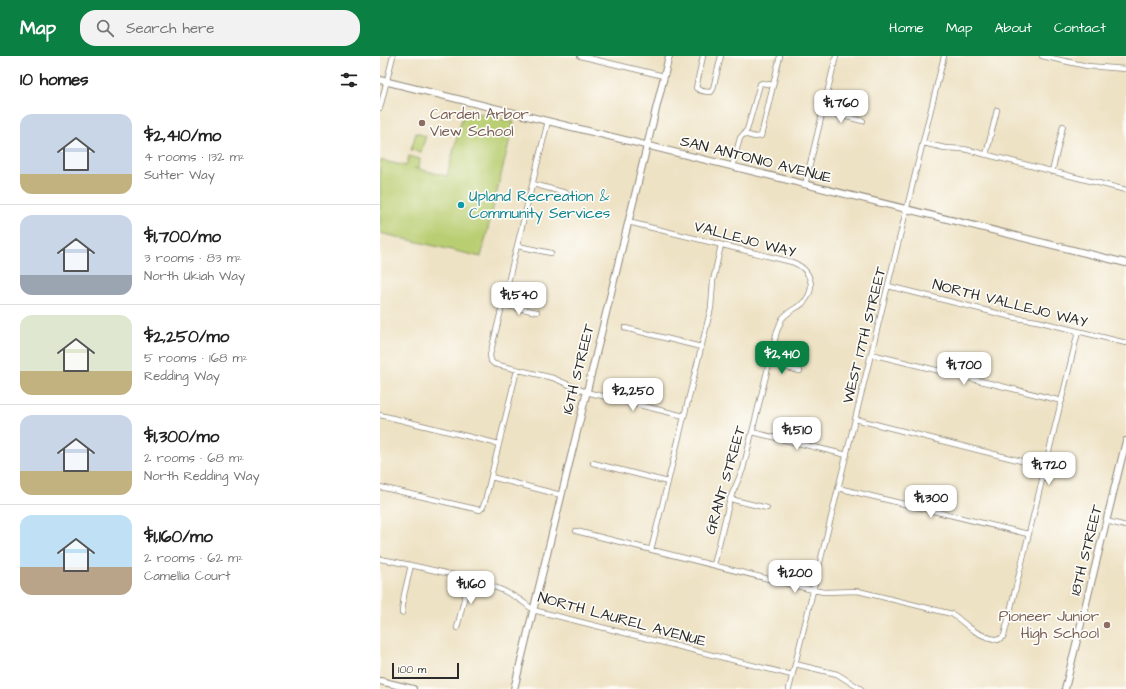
<!DOCTYPE html>
<html lang="en">
<head>
<meta charset="utf-8">
<style>
	:root { --surface:#fff; --page:#f2f2f2; --text:#222; --muted:#767676; --line:#e0e0e0; --accent:#0b8043 }
	body { margin:0; font-family:"Architects Daughter",sans-serif; background:var(--page); color:var(--text); height:100vh; display:flex; flex-direction:column; font-size:15px; white-space:nowrap }
	* { box-sizing:border-box; margin:0 }
	p { font-size:13px; color:var(--muted) }
	.icon { flex:none; width:22px; height:22px; fill:none; stroke:currentColor; stroke-width:2; stroke-linecap:round; stroke-linejoin:round }
	.map { position:relative; flex:1; overflow:hidden }
	.drawer { display:flex; flex-direction:column; background:var(--surface); width:380px }
	.drawer>* { flex:none }
	.scale { position:absolute; left:12px; bottom:10px; width:67px; box-sizing:border-box; padding-left:4px; border:2px solid #2b2b2b; border-top:0; font-size:11px; line-height:14px; white-space:nowrap; color:#2b2b2b; -webkit-text-stroke:3px #fdfcf7; paint-order:stroke }
	.price { position:absolute; translate:-50% -34px; padding:0 9px; border-radius:8px; background:#fff; color:#222; font-size:13px; line-height:26px; filter:drop-shadow(0 1px 2px #0008) }
	.price::after { content:''; position:absolute; left:50%; top:24px; width:12px; height:9px; margin-left:-6px; background:inherit; clip-path:polygon(0 0,100% 0,50% 100%) }
	.price.selected { background:var(--accent); color:#fff }
	ul { padding:0; list-style:none }
	li { display:flex; align-items:center; gap:12px; height:100px; padding:0 20px }
	li+li { border-top:1px solid var(--line) }
	li span { display:grid; place-items:center; flex:none; width:112px; height:80px; border-radius:12px; color:#555 }
	li>.icon { margin-inline-start:auto }
	span .icon { width:48px; height:48px; fill:#fffc; stroke-width:1 }
	li b { font-size:17px }
	h2 { display:flex; justify-content:space-between; align-items:center; height:48px; padding:0 20px; font-size:17px }
	header { display:flex; align-items:center; gap:24px; box-sizing:border-box; height:56px; padding:0 20px; background:var(--accent); color:#fff }
	header strong { font-size:19px }
	nav { display:flex; gap:22px; margin-inline-start:auto; font-size:14px }
	.search { width:280px; height:36px; background:var(--page); display:flex; align-items:center; gap:10px; box-sizing:border-box; padding:0 14px; border-radius:16px; color:var(--muted); font-size:15px }
	main { display:flex; flex:1; min-height:0 }
	.map>svg:first-child { display:block }
	.green { fill:#b9ce72; stroke:#727c4e }
	.lines { fill:none; stroke-linecap:round; stroke-linejoin:round }
	.minor-casing { stroke:#8c8678; stroke-width:6 }
	.major-casing { stroke:#8c8678; stroke-width:8 }
	.minor { stroke:#fff; stroke-width:4.5 }
	.major { stroke:#fff; stroke-width:6 }
	.education-dot { fill:#8d6e63; stroke:#fdfcf7; stroke-width:1.5 }
	.culture-dot { fill:#0f9aa8; stroke:#fdfcf7; stroke-width:1.5 }
	.labels { text-anchor:middle; stroke-width:3.5; stroke-linejoin:round; paint-order:stroke }
	.education-label { font-size:15px; fill:#785e54; stroke:#fdfcf7; text-anchor:start }
	.street-label { font-size:15px; fill:#2b2b2b; stroke:#fdfcf7 }
	.culture-label { font-size:15px; fill:#0d838f; stroke:#fdfcf7; text-anchor:start }
</style>
</head>
<body>
<header>
<strong>Map</strong>
<div class="search"><svg class="icon" aria-label="search" viewBox="0 0 24 24"><circle cx="10" cy="10" r="6"/><path d="M15 15l6 6"/></svg>Search here</div>
<nav><a>Home</a><a>Map</a><a>About</a><a>Contact</a></nav>
</header>
<main>
<section class="drawer">
<h2>10 homes<svg class="icon" aria-label="filters" viewBox="0 0 24 24"><path d="M4 7h16M4 17h16"/><circle cx="9" cy="7" r="2"/><circle cx="15" cy="17" r="2"/></svg></h2>
<ul>
<li><span style="background:linear-gradient(#c9d6e8 75%,#c2b280 0)"><svg class="icon" aria-label="home" viewBox="0 0 24 24"><path d="M3 11l9-7 9 7M6 9v11h12V9"/></svg></span><div><b>$2,410/mo</b><p>4 rooms · 132 m²</p><p>Sutter Way</p></div></li>
<li><span style="background:linear-gradient(#c9d6e8 75%,#9aa5b1 0)"><svg class="icon" aria-label="home" viewBox="0 0 24 24"><path d="M3 11l9-7 9 7M6 9v11h12V9"/></svg></span><div><b>$1,700/mo</b><p>3 rooms · 83 m²</p><p>North Ukiah Way</p></div></li>
<li><span style="background:linear-gradient(#dfe7d0 70%,#c2b280 0)"><svg class="icon" aria-label="home" viewBox="0 0 24 24"><path d="M3 11l9-7 9 7M6 9v11h12V9"/></svg></span><div><b>$2,250/mo</b><p>5 rooms · 168 m²</p><p>Redding Way</p></div></li>
<li><span style="background:linear-gradient(#c9d6e8 70%,#c2b280 0)"><svg class="icon" aria-label="home" viewBox="0 0 24 24"><path d="M3 11l9-7 9 7M6 9v11h12V9"/></svg></span><div><b>$1,300/mo</b><p>2 rooms · 68 m²</p><p>North Redding Way</p></div></li>
<li><span style="background:linear-gradient(#bfe0f5 65%,#b9a48a 0)"><svg class="icon" aria-label="home" viewBox="0 0 24 24"><path d="M3 11l9-7 9 7M6 9v11h12V9"/></svg></span><div><b>$1,160/mo</b><p>2 rooms · 62 m²</p><p>Camellia Court</p></div></li>
</ul>
</section>
<div class="map">
<svg width="746" height="633" viewBox="0 0 746 633">
	<rect width="100%" height="100%" fill="#fdfcf7"/>
	<filter id="ink" filterUnits="userSpaceOnUse"><feTurbulence type="fractalNoise" baseFrequency=".025" numOctaves="2"/><feDisplacementMap in="SourceGraphic" scale="8" xChannelSelector="R" yChannelSelector="G"/><feConvolveMatrix kernelMatrix="1 2 1 2 8 2 1 2 1" color-interpolation-filters="sRGB"/></filter>
	<filter id="wash" filterUnits="userSpaceOnUse"><feTurbulence type="fractalNoise" baseFrequency=".012" numOctaves="4" result="noise"/><feDisplacementMap in="SourceGraphic" scale="16" xChannelSelector="R" yChannelSelector="G"/><feGaussianBlur stdDeviation="0.9" result="paint"/><feColorMatrix in="noise" values="0 0 0 0 0 0 0 0 0 0 0 0 0 0 0 0 0 1.4 0 .05"/><feComposite in="paint" operator="in"/></filter>
	<g filter="url(#wash)">
		<rect width="100%" height="100%" fill="#eee2c4"/>
		<path class="green" d="M84,54L134,66L101,201L0,177V104L26,110L29,100L40,103L39,113L34,112L67,120Z
			M36,77L46,80L41,96L31,94Z"/>
	</g>
	<g filter="url(#ink)">
		<g class="lines">
			<g class="minor-casing">
				<path id="minor" d="M200,0L284,20
					M323,0L316,32C320,35 325,36 331,36L333,33L341,0
					M662,0L707,10L746,13
					M0,52L13,0
					M443,55L483,65
					M168,65L110,299L111,305L114,308L173,322L206,336L304,360
					M364,78L375,81L381,80L400,0
					M543,87L565,92L584,93L746,134
					M606,99L617,54
					M352,111L360,82L367,74L380,28L382,27L393,29
					M672,116L683,70
					M153,128L186,137
					M425,129L456,0
					M248,166L412,206C431,213 438,233 422,248C415,253 407,256 402,263C400,267 399,271 397,275L363,413L350,443L334,509
					M138,190L171,197
					M508,230L636,262L657,265L746,287
					M123,249L157,256
					M245,272L321,291
					M491,298L682,345
					M389,307L420,315
					M0,359L119,388
					M475,363L665,411
					M372,376L467,399
					M213,407L288,426
					M111,421L181,439
					M0,431L100,454L103,451L105,445L137,314
					M458,432L648,478
					M350,443L387,452
					M726,465L746,470
					M196,475L433,534L444,536L478,535L572,558C580,563 585,569 593,574C600,579 609,582 618,584L624,580L698,276
					M271,494L331,252L333,225L341,189
					M0,503C19,506 38,511 57,515C91,523 127,530 153,554L412,619
					M22,557L24,539L31,509
					M77,572L89,523
					M415,608L457,618L481,633
					M409,633L564,0"/>
			</g>
			<g class="major-casing">
				<path id="major" d="M0,24L746,207
					M0,625L33,633
					M134,633L289,0
					M685,633L746,385"/>
			</g>
			<use href="#minor" class="minor"/>
			<use href="#major" class="major"/>
		</g>
	</g>
	<g class="education-dot">
		<circle cx="42" cy="67" r="4"/>
		<circle cx="727" cy="569" r="4"/>
	</g>
	<circle class="culture-dot" cx="81" cy="149" r="4"/>
	<g class="labels">
		<g class="education-label">
			<text x="50" y="63">Carden Arbor<tspan x="50" dy="17">View School</tspan></text>
			<text x="719" y="565" text-anchor="end">Pioneer Junior<tspan x="719" dy="17">High School</tspan></text>
		</g>
		<g class="street-label">
			<text transform="translate(376 103) rotate(14)" y="5">SAN ANTONIO AVENUE</text>
			<text transform="translate(365 183) rotate(15)" y="5">VALLEJO WAY</text>
			<text transform="translate(630 247) rotate(14)" y="5">NORTH VALLEJO WAY</text>
			<text transform="translate(484 279) rotate(-76)" y="5">WEST 17TH STREET</text>
			<text transform="translate(198 313) rotate(-76)" y="5">16TH STREET</text>
			<text transform="translate(345 424) rotate(-74)" y="5">GRANT STREET</text>
			<text transform="translate(706 494) rotate(-76)" y="5">18TH STREET</text>
			<text transform="translate(242 563) rotate(15)" y="5">NORTH LAUREL AVENUE</text>
		</g>
		<g class="culture-label">
			<text x="89" y="145">Upland Recreation &amp;<tspan x="89" dy="17">Community Services</tspan></text>
		</g>
	</g>
</svg>
<div class="scale">100 m</div>
<b class="price" style="left:461px;top:68px">$1,760</b>
<b class="price" style="left:139px;top:260px">$1,540</b>
<b class="price selected" style="left:402px;top:319px">$2,410</b>
<b class="price" style="left:584px;top:330px">$1,700</b>
<b class="price" style="left:253px;top:356px">$2,250</b>
<b class="price" style="left:417px;top:395px">$1,510</b>
<b class="price" style="left:669px;top:430px">$1,720</b>
<b class="price" style="left:551px;top:463px">$1,300</b>
<b class="price" style="left:415px;top:538px">$1,200</b>
<b class="price" style="left:91px;top:549px">$1,160</b>
</div>
</main>
</body>
</html>
